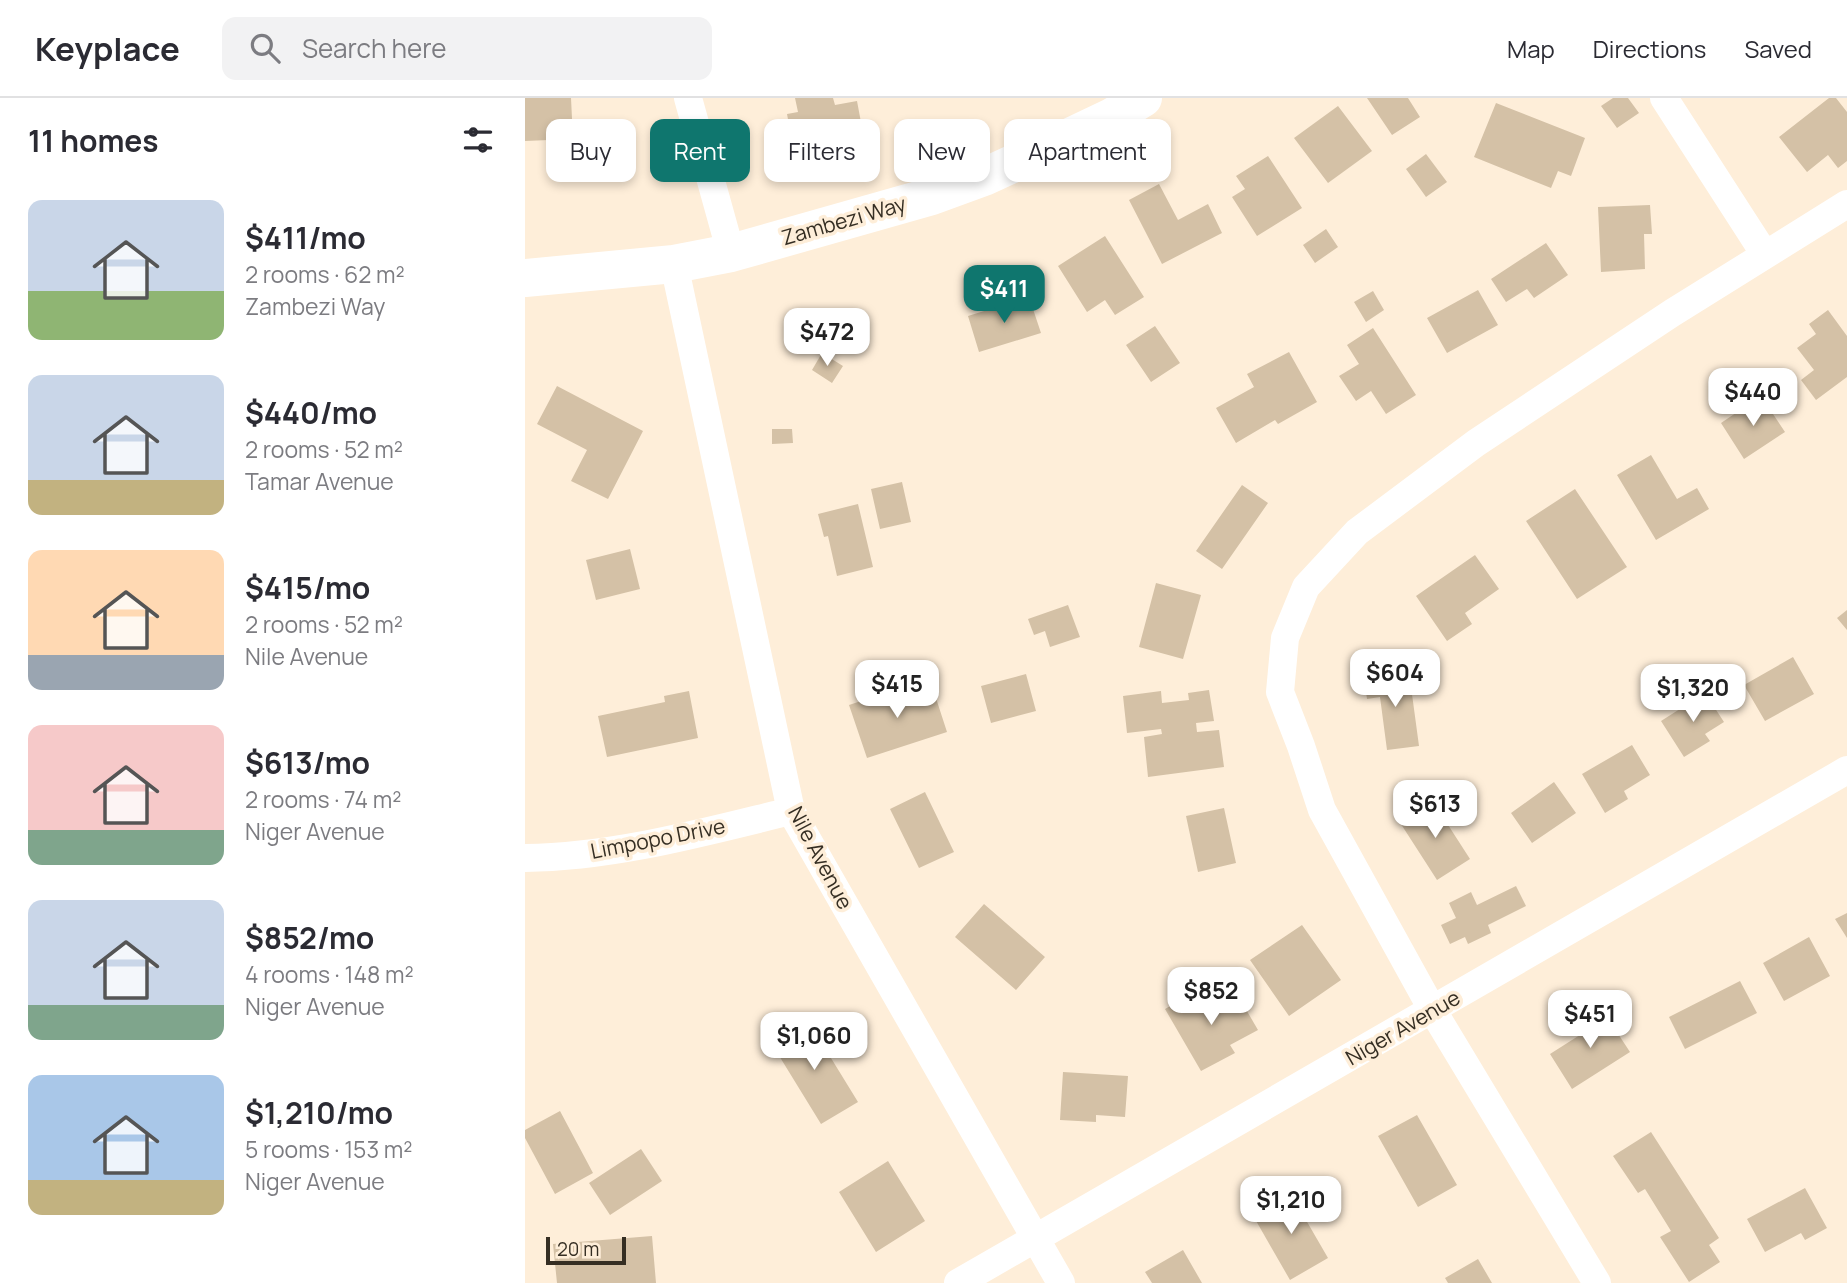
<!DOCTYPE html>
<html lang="en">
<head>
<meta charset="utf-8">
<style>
	:root { --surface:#fff; --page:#f2f2f3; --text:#2b2b33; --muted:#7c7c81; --line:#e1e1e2; --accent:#0f766e }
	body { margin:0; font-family:Manrope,sans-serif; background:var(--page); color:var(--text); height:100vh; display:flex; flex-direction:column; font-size:26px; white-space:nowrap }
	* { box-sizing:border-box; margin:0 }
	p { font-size:23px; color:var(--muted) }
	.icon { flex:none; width:38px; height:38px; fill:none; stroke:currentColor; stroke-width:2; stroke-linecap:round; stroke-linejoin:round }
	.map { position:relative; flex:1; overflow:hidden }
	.side { display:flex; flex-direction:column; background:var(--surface); width:525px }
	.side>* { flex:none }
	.guide { position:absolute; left:21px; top:21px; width:665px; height:63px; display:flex; gap:14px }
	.scale { position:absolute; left:21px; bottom:18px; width:80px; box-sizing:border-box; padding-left:7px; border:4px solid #352e23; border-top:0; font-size:19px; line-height:24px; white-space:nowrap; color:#352e23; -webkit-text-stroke:5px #feeed9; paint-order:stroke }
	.price { position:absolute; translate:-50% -60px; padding:0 16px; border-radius:14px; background:#fff; color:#222; font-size:23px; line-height:46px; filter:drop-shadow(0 2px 4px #0008) }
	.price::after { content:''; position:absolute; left:50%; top:42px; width:21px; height:16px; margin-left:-10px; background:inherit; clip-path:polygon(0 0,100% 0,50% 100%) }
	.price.selected { background:var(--accent); color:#fff }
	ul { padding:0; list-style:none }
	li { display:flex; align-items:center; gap:21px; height:175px; padding:0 28px }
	li span { display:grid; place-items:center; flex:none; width:196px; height:140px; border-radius:14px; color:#555 }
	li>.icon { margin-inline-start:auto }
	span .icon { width:84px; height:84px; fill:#fffc; stroke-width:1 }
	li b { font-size:30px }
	h2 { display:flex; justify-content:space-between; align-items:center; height:84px; padding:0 28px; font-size:30px }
	.tag { padding:0 24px; border-radius:14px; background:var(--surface); box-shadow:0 4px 10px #0003; font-size:24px; line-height:63px }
	.tag.selected { background:var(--accent); color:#fff }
	header { display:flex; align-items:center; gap:42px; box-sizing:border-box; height:98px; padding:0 35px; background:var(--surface); border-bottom:2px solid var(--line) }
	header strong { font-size:33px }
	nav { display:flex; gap:38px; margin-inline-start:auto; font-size:24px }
	.search { width:490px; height:63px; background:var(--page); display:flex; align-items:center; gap:18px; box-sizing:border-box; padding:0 24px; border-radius:14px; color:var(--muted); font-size:26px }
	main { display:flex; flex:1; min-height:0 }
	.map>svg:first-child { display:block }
	.building { fill:#d4c1a6 }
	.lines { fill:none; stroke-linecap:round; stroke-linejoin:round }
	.street { stroke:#fff; stroke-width:28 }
	.secondary { stroke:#fff; stroke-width:38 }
	.labels { text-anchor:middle; stroke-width:7; stroke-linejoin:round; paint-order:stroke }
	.street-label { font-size:21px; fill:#352e23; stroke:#feeed9 }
</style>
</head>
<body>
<header>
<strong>Keyplace</strong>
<div class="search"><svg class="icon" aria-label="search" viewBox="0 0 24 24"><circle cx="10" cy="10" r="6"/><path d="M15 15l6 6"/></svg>Search here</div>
<nav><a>Map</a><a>Directions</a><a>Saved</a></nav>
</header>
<main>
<section class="side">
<h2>11 homes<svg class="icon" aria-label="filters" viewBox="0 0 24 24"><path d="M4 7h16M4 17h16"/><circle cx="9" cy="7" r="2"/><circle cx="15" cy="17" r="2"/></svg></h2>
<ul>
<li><span style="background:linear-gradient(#c9d6e8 65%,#8fb573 0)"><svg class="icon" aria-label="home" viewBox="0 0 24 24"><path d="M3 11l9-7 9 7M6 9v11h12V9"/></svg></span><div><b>$411/mo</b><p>2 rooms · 62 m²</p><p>Zambezi Way</p></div></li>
<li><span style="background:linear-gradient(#c9d6e8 75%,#c2b280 0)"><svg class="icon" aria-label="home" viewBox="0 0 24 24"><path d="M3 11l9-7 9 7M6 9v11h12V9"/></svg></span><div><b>$440/mo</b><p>2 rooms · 52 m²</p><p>Tamar Avenue</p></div></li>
<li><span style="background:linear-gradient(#ffd9b3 75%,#9aa5b1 0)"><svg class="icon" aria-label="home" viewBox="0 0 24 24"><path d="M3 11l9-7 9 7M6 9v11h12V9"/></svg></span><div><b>$415/mo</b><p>2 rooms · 52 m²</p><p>Nile Avenue</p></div></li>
<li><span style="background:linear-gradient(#f6c9c9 75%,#7fa58c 0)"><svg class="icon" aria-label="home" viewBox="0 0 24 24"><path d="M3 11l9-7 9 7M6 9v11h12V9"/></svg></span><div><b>$613/mo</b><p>2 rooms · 74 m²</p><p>Niger Avenue</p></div></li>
<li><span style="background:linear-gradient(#c9d6e8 75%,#7fa58c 0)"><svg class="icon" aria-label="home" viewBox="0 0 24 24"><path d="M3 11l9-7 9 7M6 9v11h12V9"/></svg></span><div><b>$852/mo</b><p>4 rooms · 148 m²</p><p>Niger Avenue</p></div></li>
<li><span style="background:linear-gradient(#a9c7e8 75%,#c2b280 0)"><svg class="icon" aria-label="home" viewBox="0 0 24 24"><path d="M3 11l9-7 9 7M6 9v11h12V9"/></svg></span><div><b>$1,210/mo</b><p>5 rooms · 153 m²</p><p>Niger Avenue</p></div></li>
</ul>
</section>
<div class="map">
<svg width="1322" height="1185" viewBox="0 0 1322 1185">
	<rect width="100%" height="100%" fill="#feeed9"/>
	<path class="building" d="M0,0H46L48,41L0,43Z
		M270,0H308L310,7L332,3L338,35L268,48L262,16L273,14Z
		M842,0H883L895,19L867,37Z
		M1088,0H1103L1114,15L1092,30L1076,8Z
		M1304,0H1311L1322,14V63L1313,70L1303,57L1282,74L1254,39Z
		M971,5L1060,40L1046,78L1033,73L1026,90L949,59Z
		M813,8L847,53L803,85L769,40Z
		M901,56L922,84L901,99L881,71Z
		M743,58L777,110L732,138L707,99L720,91L711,78Z
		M634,86L653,122L683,106L697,135L637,166L604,102Z
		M1125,107L1127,136H1119L1120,171L1076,174L1073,109Z
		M801,131L813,149L790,165L778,147Z
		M580,138L619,199L590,217L580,202L562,214L533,168Z
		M1021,145L1043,177L1009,200L1002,191L981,204L966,181Z
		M953,192L973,227L922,255L902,220Z
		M848,193L859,212L841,224L829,204Z
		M504,199L516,235L454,254L443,218Z
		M1303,212L1322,238V279L1291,302L1276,282L1289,272L1272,250L1291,236L1284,226Z
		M630,228L655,265L626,284L601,247Z
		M848,230L891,297L861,316L846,293L831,303L814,278L834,266L822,247Z
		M764,254L792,304L753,326L750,322L711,345L691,310L729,289L722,276Z
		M297,255L318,268L307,285L287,272Z
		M32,288L118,333L83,401L46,383L62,352L12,326Z
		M1236,298L1260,334L1219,361L1196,325Z
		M247,331H267L268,345L247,346Z
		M1126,357L1152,401L1172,390L1184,411L1131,442L1092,377Z
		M377,384L386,424L355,431L346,391Z
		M717,387L743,405L697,471L671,453Z
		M1050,391L1102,469L1052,501L1001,423Z
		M333,406L348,469L312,478L303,438L299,439L293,416Z
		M105,451L115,491L71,502L61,462Z
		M950,457L974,491L940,515L947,526L922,543L891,498Z
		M631,485L676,497L658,561L614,549Z
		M543,507L555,539L525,549L520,533L509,537L503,521Z
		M1322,512V532L1312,520Z
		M1268,559L1289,596L1240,623L1219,587Z
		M884,574L894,648L862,652L855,599L842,601L839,580Z
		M501,576L511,613L466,625L456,588Z
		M387,586L392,599L409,594L422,634L342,660L324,607Z
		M684,592L689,623L671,625L672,634L694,632L699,669L623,679L619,639L637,636L636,631L602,635L598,598L636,593L637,605L664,602L663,595Z
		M164,593L173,640L82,659L73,618L140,604L139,598Z
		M1180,595L1199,624L1180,636L1185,643L1159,659L1136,623Z
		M1107,647L1125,677L1099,693L1103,701L1080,715L1057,676Z
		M1029,684L1051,715L1007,745L986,715Z
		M400,694L429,754L394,770L365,711Z
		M907,702L945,761L912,782L874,723Z
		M699,710L711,765L673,774L661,718Z
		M991,788L1001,808L963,827L966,835L943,846L940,839L925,846L916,827L931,820L924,805L946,794L952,807Z
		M459,806L520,859L491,892L430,839Z
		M1322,815V840L1310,821Z
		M777,827L816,882L764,918L725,862Z
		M1284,839L1305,878L1259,903L1238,865Z
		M1215,883L1232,915L1160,951L1144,919Z
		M673,892L684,912L712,896L733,932L705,947L710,955L676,973L640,911Z
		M1076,910L1105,954L1047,991L1025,956L1058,935L1051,925Z
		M282,921L333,1004L296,1026L245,943Z
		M538,974L603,978L600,1019L571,1017V1024L535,1022Z
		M35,1013L68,1075L30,1096L0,1040V1032Z
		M892,1017L932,1087L893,1109L853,1038Z
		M1126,1034L1194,1140L1184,1147L1195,1164L1164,1184L1135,1139L1146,1133L1120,1091L1113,1095L1088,1058Z
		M116,1051L137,1083L85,1117L64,1085Z
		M363,1063L400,1123L351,1154L314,1094Z
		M1280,1090L1302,1130L1280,1142L1276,1135L1240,1154L1222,1121Z
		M763,1091L803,1160L765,1182L730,1121L749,1111L743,1102Z
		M127,1138L131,1185H32L28,1146Z
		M658,1152L677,1185H627L620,1174Z
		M953,1161L967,1185H923L920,1180Z"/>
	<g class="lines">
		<path class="street" d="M163,0L206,155
			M1139,0L1239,155
			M149,166L266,713L536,1185
			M0,760C90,759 179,734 266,713
			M433,1185L1322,672
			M1072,1185L908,913L797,712L776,648L755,594L760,540L781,489L832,434L951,345L1147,215L1322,106"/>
		<path class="secondary" d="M0,180L149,166L206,155L407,98L459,79L509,56L587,19L618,0"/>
	</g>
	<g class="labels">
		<g class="street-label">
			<text transform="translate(319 123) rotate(-16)" y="7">Zambezi Way</text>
			<text transform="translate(133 741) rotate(-11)" y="7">Limpopo Drive</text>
			<text transform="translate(295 760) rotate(62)" y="7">Nile Avenue</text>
			<text transform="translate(878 930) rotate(-30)" y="7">Niger Avenue</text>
		</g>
	</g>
</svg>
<div class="scale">20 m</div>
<b class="price selected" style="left:479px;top:227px">$411</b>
<b class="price" style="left:302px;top:270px">$472</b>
<b class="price" style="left:1228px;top:330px">$440</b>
<b class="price" style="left:870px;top:611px">$604</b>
<b class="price" style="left:372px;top:622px">$415</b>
<b class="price" style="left:1168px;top:626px">$1,320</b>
<b class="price" style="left:910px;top:742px">$613</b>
<b class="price" style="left:686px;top:929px">$852</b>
<b class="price" style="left:1065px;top:952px">$451</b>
<b class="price" style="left:289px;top:974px">$1,060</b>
<b class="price" style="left:766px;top:1138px">$1,210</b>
<div class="guide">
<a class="tag">Buy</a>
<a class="tag selected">Rent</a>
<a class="tag">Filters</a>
<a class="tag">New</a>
<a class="tag">Apartment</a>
</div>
</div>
</main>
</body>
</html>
